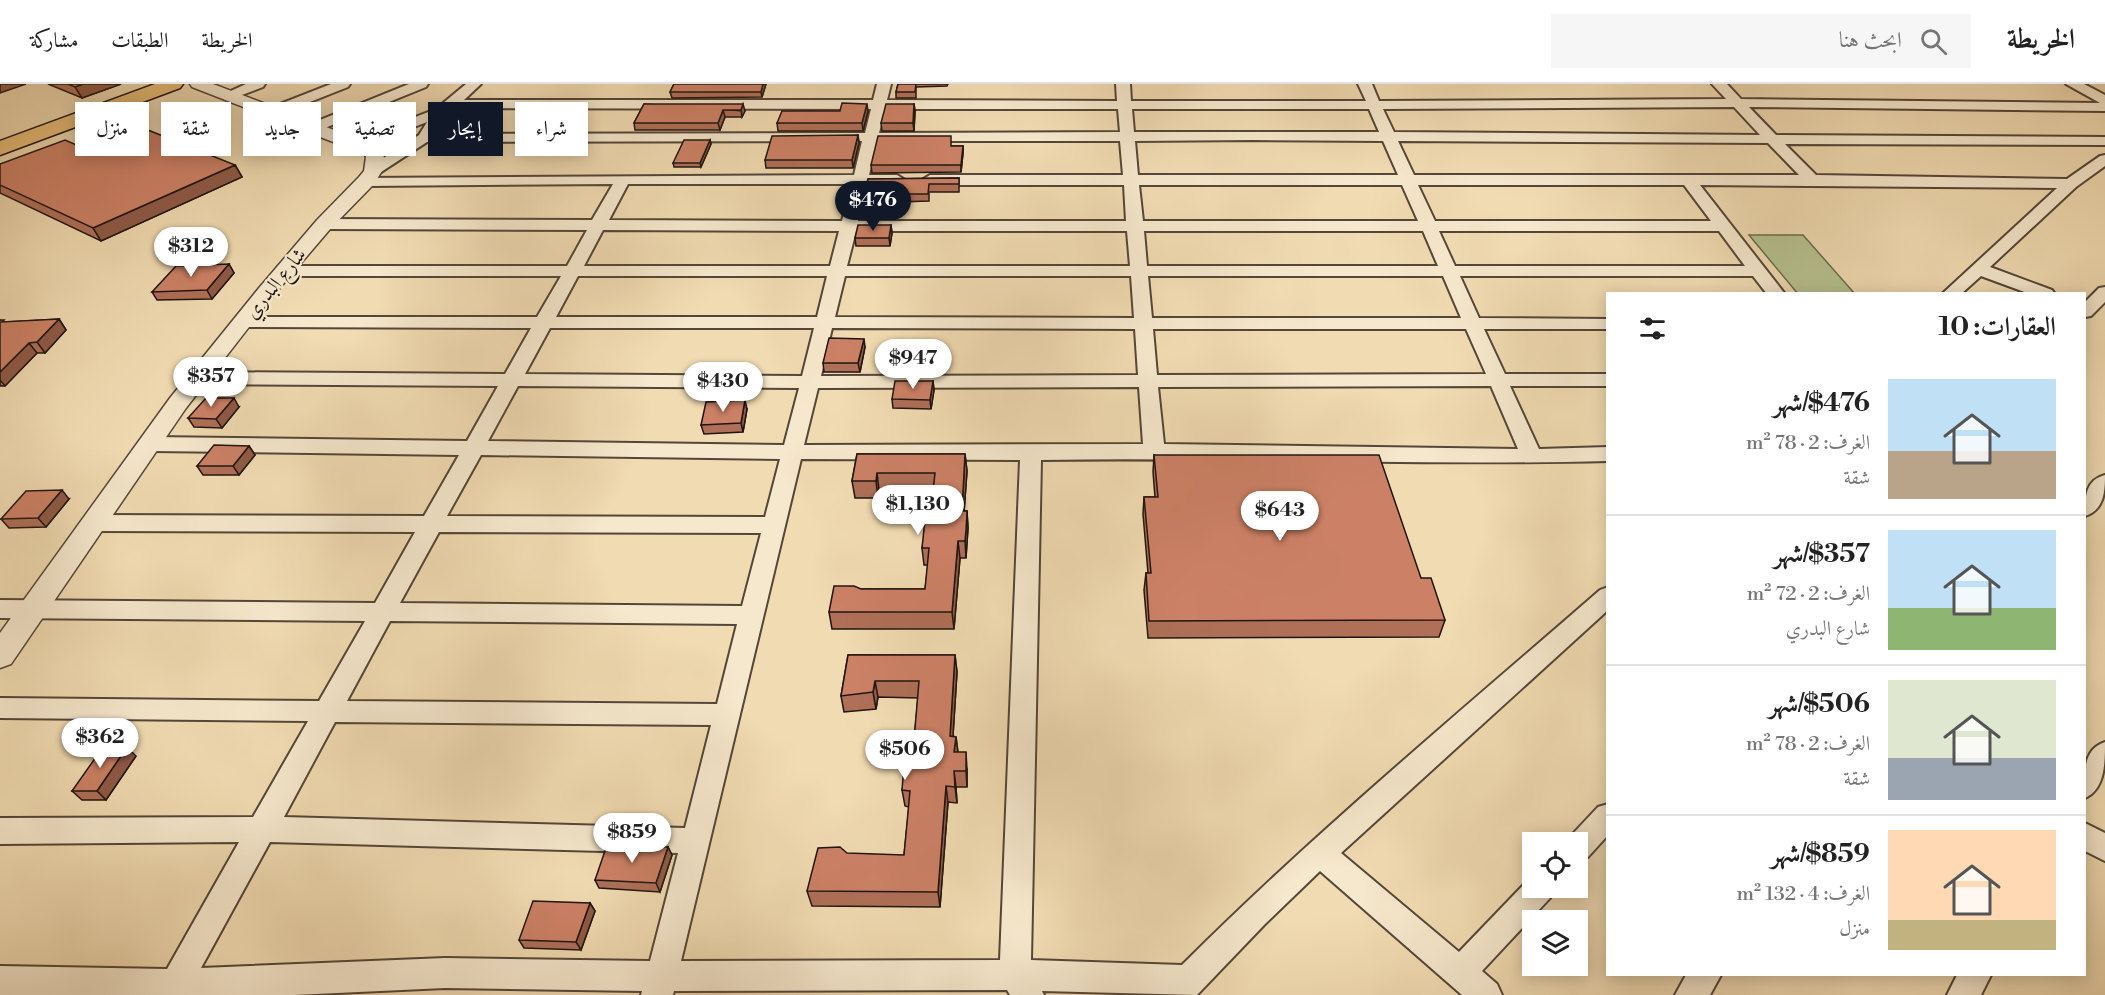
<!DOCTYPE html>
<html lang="ar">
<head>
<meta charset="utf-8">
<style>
	:root { --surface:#fff; --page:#f6f6f6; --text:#222; --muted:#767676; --line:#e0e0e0; --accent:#111827 }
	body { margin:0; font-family:"Libre Bodoni",Amiri,serif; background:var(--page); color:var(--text); direction:rtl; height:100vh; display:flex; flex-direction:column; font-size:22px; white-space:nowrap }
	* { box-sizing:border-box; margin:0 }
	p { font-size:20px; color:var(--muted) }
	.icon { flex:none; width:33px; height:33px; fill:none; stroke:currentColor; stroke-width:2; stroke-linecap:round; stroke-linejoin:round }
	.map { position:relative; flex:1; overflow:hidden; direction:ltr }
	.details { position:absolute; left:1606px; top:208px; width:480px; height:684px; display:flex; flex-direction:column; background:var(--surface); border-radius:0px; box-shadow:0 3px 15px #0003; direction:rtl }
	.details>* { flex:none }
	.guide { position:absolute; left:18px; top:18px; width:570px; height:54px; direction:rtl; display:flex; gap:12px }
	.fabs { position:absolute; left:1522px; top:748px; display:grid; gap:12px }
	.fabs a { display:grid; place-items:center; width:66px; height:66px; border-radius:0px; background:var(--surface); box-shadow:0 3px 15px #0003; font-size:30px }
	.price { position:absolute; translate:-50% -51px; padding:0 14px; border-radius:21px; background:#fff; color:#222; font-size:20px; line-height:39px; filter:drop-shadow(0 2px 3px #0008) }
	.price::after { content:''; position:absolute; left:50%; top:36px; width:18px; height:14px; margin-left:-9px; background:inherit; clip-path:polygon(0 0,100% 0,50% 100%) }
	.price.selected { background:var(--accent); color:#fff }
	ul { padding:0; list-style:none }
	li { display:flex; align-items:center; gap:18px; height:150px; padding:0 30px }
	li+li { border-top:2px solid var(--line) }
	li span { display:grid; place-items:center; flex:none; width:168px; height:120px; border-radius:0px; color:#555 }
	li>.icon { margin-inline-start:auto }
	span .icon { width:72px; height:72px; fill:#fffc; stroke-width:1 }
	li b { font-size:26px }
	h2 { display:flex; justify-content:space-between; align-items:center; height:72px; padding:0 30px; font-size:26px }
	.tag { padding:0 21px; border-radius:0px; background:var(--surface); box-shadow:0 3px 15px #0003; font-size:21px; line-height:54px }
	.tag.selected { background:var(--accent); color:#fff }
	header { display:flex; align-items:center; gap:36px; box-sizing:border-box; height:84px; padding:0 30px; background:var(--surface); border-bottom:2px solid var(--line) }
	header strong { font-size:28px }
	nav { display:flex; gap:33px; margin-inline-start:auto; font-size:21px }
	.search { width:420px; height:54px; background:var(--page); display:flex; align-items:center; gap:15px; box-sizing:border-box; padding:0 21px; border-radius:0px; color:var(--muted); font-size:22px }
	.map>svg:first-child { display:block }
	.green { fill:#b6c18f; stroke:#6b6b50; stroke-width:1.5 }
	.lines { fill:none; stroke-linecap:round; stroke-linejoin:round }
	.minor-casing { stroke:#544638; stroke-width:4 }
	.tertiary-casing { stroke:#544638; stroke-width:3 }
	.primary-casing { stroke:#201510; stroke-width:3 }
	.minor { fill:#f6e8cd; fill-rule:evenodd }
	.tertiary { fill:#f6e8cd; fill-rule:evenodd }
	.primary { fill:#e8be79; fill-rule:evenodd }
	.wall { fill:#af6f58; stroke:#201510; stroke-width:1.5 }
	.shaded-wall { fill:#8f5a47; stroke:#201510; stroke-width:1.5 }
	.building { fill:#cc8166; stroke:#201510; stroke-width:1.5 }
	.labels { text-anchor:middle; stroke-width:4.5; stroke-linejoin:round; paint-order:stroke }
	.street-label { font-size:20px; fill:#201510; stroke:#f6e8cd }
</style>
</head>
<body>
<header>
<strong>الخريطة</strong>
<div class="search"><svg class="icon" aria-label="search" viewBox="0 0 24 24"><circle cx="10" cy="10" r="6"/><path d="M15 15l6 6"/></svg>ابحث هنا</div>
<nav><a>الخريطة</a><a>الطبقات</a><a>مشاركة</a></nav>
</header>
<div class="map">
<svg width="2105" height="911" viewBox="0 0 2105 911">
	<rect width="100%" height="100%" fill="#f1dbb2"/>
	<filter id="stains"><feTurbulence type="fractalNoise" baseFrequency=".00333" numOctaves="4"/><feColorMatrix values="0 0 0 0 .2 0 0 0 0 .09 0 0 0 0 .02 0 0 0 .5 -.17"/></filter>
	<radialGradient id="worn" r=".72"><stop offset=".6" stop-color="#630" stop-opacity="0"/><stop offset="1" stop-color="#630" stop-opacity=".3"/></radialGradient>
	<path class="green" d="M1749,151H1803L1855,210H1798Z"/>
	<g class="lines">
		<g class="minor-casing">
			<path id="minor" d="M246,0H265L263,3L234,14L229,15L222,11Z
				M331,0H350L348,3L277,31H267L265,28L267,25Z
				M409,0H428L426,3L320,46L315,47L308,43L310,40Z
				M466,0H481L464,16H873L877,0H891L887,16L1117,17L1116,0H1130L1131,17H1366L1358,0H1372L1379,17L1726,15L1712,0H1727L1741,15L2100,19L2066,0H2084L2105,11V27L1749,23L1776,51L2105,53V61L1785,60L1816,91L2067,95L2100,72L2105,71V82L2076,103L1990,183L2052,206L2055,210H2030L1981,192L1961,210H1942L2057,104L1700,101L1785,210H1767L1753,192H1460L1479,234L1608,235V245H1484L1505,290H1608V302H1510L1539,365L1608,363V377C1419,382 1230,373 1041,376L1031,876L1182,881C1314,749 1459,629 1600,506L1608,503V526L1341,769L1459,868L1530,794L1533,793V804H1555L1550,814L1482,887L1497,900L1502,911H1462L1320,787L1265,840L1197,911L1042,907L1044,911H1010L1007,906L674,907L673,911H641L642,907L445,904L294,911H0V882L167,885L239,758L0,760V734L253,733L308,637L0,634V614L319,617L365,537L0,534V516L375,519L415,448L95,447L87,444L84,439L87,434L95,431L424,432L459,371L152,367L145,365L142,360L145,355L152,353L467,357L498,302L197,300L190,298L187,294L190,290L197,288L505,290L531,244L244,243L238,242L235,238L238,234L244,233H537L561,192H284L278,191L275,187L278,183L284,182H567L587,146L324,145L316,140L324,135L592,136L613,100L366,102L361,100L358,97L361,94L854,91L862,57L427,58L378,90H368L365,87L368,84L419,51L427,38L363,63H353L351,60L353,57L436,25ZM1734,23L1760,51L1394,48L1383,25ZM454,24L871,25L865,49L434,50L446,31ZM885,25H1118L1120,48L879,49ZM1132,25H1369L1379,48H1134ZM1253,56L1383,57L1398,91H1138L1135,57ZM877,57H1120L1123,91H930L922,96L930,101H1124L1126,137H858L867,100L897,101L905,96L897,91H869ZM1398,57L1768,59L1799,91H1414ZM628,100H851L842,137L609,136ZM1139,101H1402L1418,137H1143ZM1418,101H1684L1711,137H1435ZM603,146L839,147L830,182H584ZM856,147H1127L1130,182H847ZM1144,147H1423L1438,182H1147ZM1439,147H1719L1745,182H1455ZM578,192H827L817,233H556ZM845,192H1131L1134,234L835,233ZM1148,192H1443L1461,234H1152ZM550,244H814L802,292L525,290ZM832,244L1135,245L1138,291L821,292ZM1153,245H1466L1486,290L1157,291ZM518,302L799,304L784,361L488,357ZM1491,302L1518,365L1164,360L1158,303ZM1139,303L1143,360L804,361L818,304ZM481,371L780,375L765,433L447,432ZM801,375L1020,376L1000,876L681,877ZM439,448L761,449L742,522L400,519ZM390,537L737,540L717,620L347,617ZM335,638L711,641L685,744L284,733ZM270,758L678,769L650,877L445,874L201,884Z
				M2105,203V218L2091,232L2085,233V218L2099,204Z
				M2105,391C2105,408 2104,426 2085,432C2085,414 2085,396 2105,391Z
				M2105,658C2105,679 2105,705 2085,714C2085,692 2081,666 2105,658Z
				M1608,720V751L1588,773L1578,777V759H1566L1568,755L1598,723Z
				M2085,739L2105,749V777L2085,767Z
				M1686,891H1721L1710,911H1675Z
				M1957,891H1991L1981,911H1947Z"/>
		</g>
		<g class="tertiary-casing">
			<path id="tertiary" d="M190,0H213L376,62L384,73L382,87L373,101L331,144L273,212L186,324L11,580L0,584V549L170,314L259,204L317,136L359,93L364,87L366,73L364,70L192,3Z"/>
		</g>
		<g class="primary-casing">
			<path id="primary" d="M155,0H183L180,4L0,71V57Z"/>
		</g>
		<use href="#minor" class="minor"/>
		<use href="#tertiary" class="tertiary"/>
		<use href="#primary" class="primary"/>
	</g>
	<path class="wall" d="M48,0H121L82,14Z
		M674,0H766L762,13L672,14L670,8Z
		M898,0H948L947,2L916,3V14H896V8Z
		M644,20L745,27L742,33H725L720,46H635L634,39Z
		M914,20L915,27L914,47H882L881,39Z
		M868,27L863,47H778L777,39Z
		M858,51L859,59L853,84H766L765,76Z
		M710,56L711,60L701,83H674L673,79Z
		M951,62H963V69L961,88L872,89L871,81Z
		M88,66L235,81L242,93L101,157L0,109V80Z
		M959,94V108H929V117L898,118L895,135H861L860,127L868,95Z
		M891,141L892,149L890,162H856L855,154Z
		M229,180L234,189L212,215L157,216L152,208Z
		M59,235L66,246L45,269H37L5,302H0V236L5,238Z
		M865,263L860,288H824L823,279Z
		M933,297L934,306L931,325L893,324L892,315Z
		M239,323L222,344L194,343L188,334Z
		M747,325L743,348L704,350L701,341Z
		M249,362L255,371L239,391H203L197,382Z
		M857,370H965L967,387L964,427H967L968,444L966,474H960L954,545H832L829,528L861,505H925L928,481H924L922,464L931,426L933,406H879L878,414H855L852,397Z
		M1154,371L1421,494L1445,536L1439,553L1148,554L1144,506L1146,489H1148L1143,430L1144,413H1155L1153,388Z
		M69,415L46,443L9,444L1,435Z
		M848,571H955L957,588L953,652L956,653L958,668L967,685V703H956L957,719L948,718L940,823L812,822L807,807L904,771L909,723L905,722L902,706L914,656L918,614L878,613L876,625L844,628L841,612Z
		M136,672L106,716H82L72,707Z
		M668,763L672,771L660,808L599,804L595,796Z
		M590,819L595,827L581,866L524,864L519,856Z"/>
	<path class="shaded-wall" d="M0,0H26L0,9Z
		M83,0H121L82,14L75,3Z
		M763,0H766L762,13L761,8Z
		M743,20L745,27L742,33L741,26Z
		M867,20L868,27L863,47L862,39Z
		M914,20L915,27L914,47L913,39Z
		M723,26L725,33L720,46L718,39Z
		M858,51L859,59L853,84L852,76Z
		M710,56L711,60L701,83L700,79Z
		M963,62V69L961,88V81Z
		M235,81L242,93L101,157L93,144Z
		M897,110L898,118L895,135L894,127Z
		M891,141L892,149L890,162L889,154Z
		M229,180L234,189L212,215L207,206Z
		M59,235L66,246L45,269L37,258Z
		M864,255L865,263L860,288L858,279Z
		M29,259L37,269L5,302L0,296V288Z
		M933,297L934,306L931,325L930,316Z
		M234,314L239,323L222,344L216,335Z
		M745,316L747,325L743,348L741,339Z
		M249,362L255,371L239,391L233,382Z
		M965,370L967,387L963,444L962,427Z
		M877,389L879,406L878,414L876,397Z
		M62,406L69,415L46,443L38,434Z
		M967,427L968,444L966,474L965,457Z
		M958,457L960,474L954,545L952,528Z
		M955,571L957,588L952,668L950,652Z
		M875,597L878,613L876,625L873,608Z
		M956,653L958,669L954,668Z
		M127,663L136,672L106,716L97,707Z
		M966,668L967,685V703L966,687Z
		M954,687L956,703L957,719L955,703Z
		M946,702L948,718L940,823L938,808Z
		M668,763L672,771L660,808L656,799Z
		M590,819L595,827L581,866L576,858Z"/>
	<path class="building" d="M68,0H83L75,3Z
		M674,0H763L761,8H670Z
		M898,0H916L915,8H896Z
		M842,19L867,20L862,39H777L782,27H840Z
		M644,20H743L741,26H723L718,39H634Z
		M886,20H914L913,39H881Z
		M143,44L235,81L93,144L0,101V80L65,56L88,66Z
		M858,51L852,76H765L772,52Z
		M878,52H951V62H963L961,81H871Z
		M684,56H710L700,79H673Z
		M959,94V100H929L928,110H897L894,127H860L868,95Z
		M858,141H891L889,154H855Z
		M229,180L207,206L152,208L176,182Z
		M59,235L37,258L29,259L0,288V236H4L2,238Z
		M829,254L864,255L858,279H823Z
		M895,297H933L930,316L892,315Z
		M206,314H234L216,335L188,334Z
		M745,316L741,339L701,341L706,318Z
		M214,361L249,362L233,382H197Z
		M857,370H965L962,427H967L966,447L965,457H958L952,528H829L834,502H854L861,505H925L929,464H922L926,426H931L935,389H877L876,397H852Z
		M1154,371H1379L1421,494H1431L1445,536L1149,537L1146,489H1151L1144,413H1158Z
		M62,406L38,434L1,435L26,407Z
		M848,571H955L950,652L956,653L954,668H966V687H954L955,703L946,702L938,808L807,807L818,764L840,763L847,769L904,771L910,707L902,706L906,656H914L919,597H875L873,608L841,612Z
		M103,663H127L97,707H72Z
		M607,761L668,763L656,799L595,796Z
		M533,817L590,819L576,858L519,856Z"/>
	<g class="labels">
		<g class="street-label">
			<text transform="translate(275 199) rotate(-51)" y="7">شارع البدري</text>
		</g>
	</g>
	<rect width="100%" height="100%" filter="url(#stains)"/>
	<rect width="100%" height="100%" fill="url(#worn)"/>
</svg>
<div class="fabs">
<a><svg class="icon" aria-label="locate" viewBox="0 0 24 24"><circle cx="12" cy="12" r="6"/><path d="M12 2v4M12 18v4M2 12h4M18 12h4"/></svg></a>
<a><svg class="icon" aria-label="layers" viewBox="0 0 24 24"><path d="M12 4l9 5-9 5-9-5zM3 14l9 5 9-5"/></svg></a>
</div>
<b class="price selected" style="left:873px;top:148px">$476</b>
<b class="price" style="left:191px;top:194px">$312</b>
<b class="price" style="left:913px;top:306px">$947</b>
<b class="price" style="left:211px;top:324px">$357</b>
<b class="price" style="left:723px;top:329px">$430</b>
<b class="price" style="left:918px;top:452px">$1,130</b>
<b class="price" style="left:1280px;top:458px">$643</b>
<b class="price" style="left:100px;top:685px">$362</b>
<b class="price" style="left:905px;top:697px">$506</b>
<b class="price" style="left:632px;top:780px">$859</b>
<div class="guide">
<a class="tag">شراء</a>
<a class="tag selected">إيجار</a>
<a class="tag">تصفية</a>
<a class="tag">جديد</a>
<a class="tag">شقة</a>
<a class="tag">منزل</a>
</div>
<section class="details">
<h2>العقارات: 10<svg class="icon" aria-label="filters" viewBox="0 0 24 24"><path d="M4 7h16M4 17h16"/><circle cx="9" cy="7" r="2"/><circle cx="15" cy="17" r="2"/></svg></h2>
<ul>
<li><span style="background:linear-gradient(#bfe0f5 60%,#b9a48a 0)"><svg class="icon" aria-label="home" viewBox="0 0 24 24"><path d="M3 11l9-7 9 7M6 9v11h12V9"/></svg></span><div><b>$476/شهر</b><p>الغرف: 2 · 78 m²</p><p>شقة</p></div></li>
<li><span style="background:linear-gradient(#bfe0f5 65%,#8fb573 0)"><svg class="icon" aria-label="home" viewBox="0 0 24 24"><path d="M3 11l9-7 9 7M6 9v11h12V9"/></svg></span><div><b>$357/شهر</b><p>الغرف: 2 · 72 m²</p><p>شارع البدري</p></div></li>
<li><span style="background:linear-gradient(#dfe7d0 65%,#9aa5b1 0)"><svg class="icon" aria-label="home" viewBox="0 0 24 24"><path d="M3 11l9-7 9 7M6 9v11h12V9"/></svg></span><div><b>$506/شهر</b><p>الغرف: 2 · 78 m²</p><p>شقة</p></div></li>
<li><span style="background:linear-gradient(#ffd9b3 75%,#c2b280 0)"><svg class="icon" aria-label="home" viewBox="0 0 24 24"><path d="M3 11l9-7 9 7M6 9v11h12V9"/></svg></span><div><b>$859/شهر</b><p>الغرف: 4 · 132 m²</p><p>منزل</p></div></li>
</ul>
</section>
</div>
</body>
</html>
